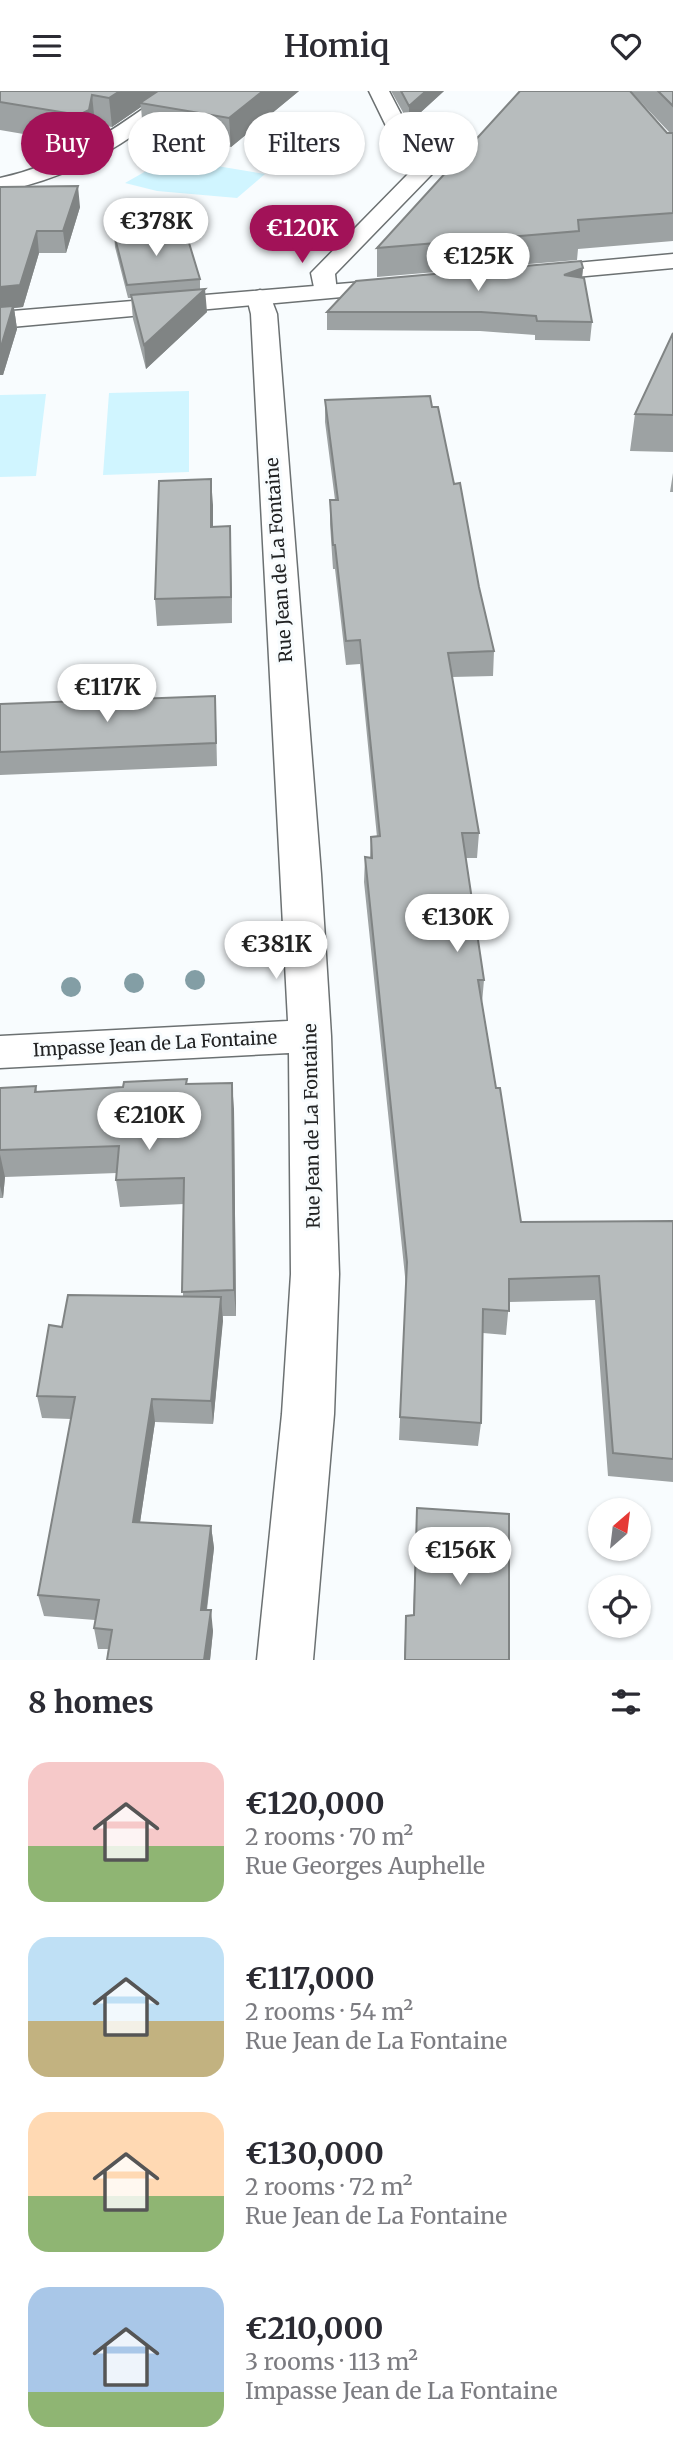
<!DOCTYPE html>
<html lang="en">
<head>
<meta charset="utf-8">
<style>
	:root { --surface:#fff; --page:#f7f7f7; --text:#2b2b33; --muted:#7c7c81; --accent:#a21258 }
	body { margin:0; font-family:Merriweather,serif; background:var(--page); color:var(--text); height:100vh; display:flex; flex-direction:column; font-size:26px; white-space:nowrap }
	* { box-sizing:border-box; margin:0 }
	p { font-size:23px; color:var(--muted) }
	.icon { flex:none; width:38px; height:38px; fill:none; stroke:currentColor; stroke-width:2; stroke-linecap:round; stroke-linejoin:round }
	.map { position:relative; height:1569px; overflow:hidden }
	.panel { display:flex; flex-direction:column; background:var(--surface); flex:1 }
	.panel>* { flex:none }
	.hud { position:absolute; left:21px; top:21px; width:632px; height:63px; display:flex; gap:14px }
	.needle { width:46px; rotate:28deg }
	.buttons { position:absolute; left:588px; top:1407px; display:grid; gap:14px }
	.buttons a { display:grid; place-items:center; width:63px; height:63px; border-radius:50%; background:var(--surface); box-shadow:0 2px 5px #0004; font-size:35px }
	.price { position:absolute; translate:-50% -60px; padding:0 16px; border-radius:24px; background:#fff; color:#222; font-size:23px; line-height:46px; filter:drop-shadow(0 2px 4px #0008) }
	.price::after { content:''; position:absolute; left:50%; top:42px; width:21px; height:16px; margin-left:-10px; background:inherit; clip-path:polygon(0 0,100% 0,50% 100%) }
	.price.on { background:var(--accent); color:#fff }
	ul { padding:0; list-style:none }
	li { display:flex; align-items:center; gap:21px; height:175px; padding:0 28px }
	li span { display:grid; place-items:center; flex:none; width:196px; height:140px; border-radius:21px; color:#555 }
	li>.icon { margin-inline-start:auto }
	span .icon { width:84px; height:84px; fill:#fffc; stroke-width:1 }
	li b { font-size:30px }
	h2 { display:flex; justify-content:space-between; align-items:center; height:84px; padding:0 28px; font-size:30px }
	.chip { padding:0 24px; border-radius:32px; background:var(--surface); box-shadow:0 2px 5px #0004; font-size:24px; line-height:63px }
	.chip.on { background:var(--accent); color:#fff }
	header { display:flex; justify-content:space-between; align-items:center; height:91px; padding:0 28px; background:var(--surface); font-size:32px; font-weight:600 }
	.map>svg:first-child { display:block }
	.green { fill:#d0f5ff }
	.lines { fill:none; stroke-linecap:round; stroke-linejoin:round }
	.street-casing { stroke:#6c7172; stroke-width:3 }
	.secondary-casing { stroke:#6c7172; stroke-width:3 }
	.street { fill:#fff; fill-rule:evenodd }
	.secondary { fill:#fff; fill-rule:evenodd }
	.tree { fill:#839ea5 }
	.wall { fill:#9da2a3; fill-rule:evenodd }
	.shaded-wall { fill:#808484 }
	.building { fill:#b7bcbd; stroke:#808484; stroke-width:2 }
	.labels { text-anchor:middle; stroke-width:6; stroke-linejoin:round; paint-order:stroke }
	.street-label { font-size:18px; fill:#212223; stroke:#f8fcfe }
</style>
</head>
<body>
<header><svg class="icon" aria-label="menu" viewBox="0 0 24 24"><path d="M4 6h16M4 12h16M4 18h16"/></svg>Homiq<svg class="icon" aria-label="heart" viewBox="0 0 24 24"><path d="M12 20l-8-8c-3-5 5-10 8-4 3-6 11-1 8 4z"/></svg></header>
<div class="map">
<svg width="673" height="1569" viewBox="0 0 673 1569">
	<rect width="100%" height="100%" fill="#f8fcfe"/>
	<path class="green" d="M169,67L265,83L237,107L157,100L125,92Z
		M189,300V381L103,384L109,302Z
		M46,303L36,385L0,386V304Z"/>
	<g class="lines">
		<g class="street-casing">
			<path id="street" d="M168,0H191C183,11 168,19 157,27C108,65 61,88 0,101V87C66,73 114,39 168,0Z
				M369,0H389L432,83L335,183L337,201L334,206H316L311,182L409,82Z
				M260,199L269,202L277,223L321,783L331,945L339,1183L334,1323L313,1569H257L282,1323L291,1183L289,962L0,977V945L288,930L251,223L247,207L251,202Z"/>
		</g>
		<g class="secondary-casing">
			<path id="secondary" d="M673,163V177L532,190L523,188L520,183L523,178L532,176Z
				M399,188L408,190L411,195L408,200L0,237V221Z"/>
		</g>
		<use href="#street" class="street"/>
		<use href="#secondary" class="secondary"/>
	</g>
	<g class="tree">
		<circle cx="195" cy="889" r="10"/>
		<circle cx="134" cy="892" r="10"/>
		<circle cx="71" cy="896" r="10"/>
	</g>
	<path class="wall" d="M0,0H299L231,56L143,41L141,16L112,36L95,33L92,48L82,53L0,39Z
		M391,0H444L409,32Z
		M520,0H673V150L578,158L577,169L377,186V157ZM637,7L670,42H667Z
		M0,96L80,116L66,162H39L23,216L14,217L17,238L3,284Z
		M114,143L200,188V198L207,221L146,278L133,228L131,207H128L115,156Z
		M583,177L582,187L592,231L590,250L535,249V244L480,240L327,239V221Z
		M673,242V361L630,360L635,323Z
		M325,309L432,316L454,393L494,560L493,585L452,586L479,742L477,767H466L484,889L482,912L496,997L521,1131L673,1130V1391L608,1385L595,1209L509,1211L506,1244L483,1242L481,1332L478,1355L399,1349L406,1195L364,791L365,766L370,767L371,746H377L360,573L346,574L335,478H333L330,433V409H335L325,331Z
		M673,382V401H670Z
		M211,388L213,436L230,435L232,532L157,535L155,508Z
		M0,613L216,628L217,675L0,684Z
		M187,988V993L234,1018L236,1225H223L213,1333L155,1331L140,1431L211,1435L214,1457L207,1519L213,1540L210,1569H107L108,1558H98L94,1537L95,1529L44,1525L38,1504L71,1328L42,1327L37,1305L62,1236L183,1206L184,1113L120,1116L116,1089L117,1082L5,1086L3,1107H0V997L36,995L37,1001L123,996Z
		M417,1417L509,1569H404L406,1525L413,1524Z"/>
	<path class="shaded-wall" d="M120,0H163L140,12L141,16L112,36L109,7Z
		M263,0H299L231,56L229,27Z
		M426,0H444L409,32V15Z
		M92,4L95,33L92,48L82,53L79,24Z
		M78,95L80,116L66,162L63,140Z
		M37,140L39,162L23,216L14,217L17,238L3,284H0V196Z
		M583,177L581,195L564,184Z
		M205,198L207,221L146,278L144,254Z
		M211,388L213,414V462L211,436Z
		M230,435L231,461L232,532L231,506Z
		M232,992L234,1018L236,1225L234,1199Z
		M0,1063L5,1086L3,1107L0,1095Z
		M221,1206L223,1230L213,1333L211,1310Z
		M152,1308L155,1331L137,1452L133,1431Z
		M211,1435L214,1457L204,1539L201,1519Z
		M211,1519L213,1540L210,1569H204Z"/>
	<path class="building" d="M0,0H120L109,7L92,4L89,19L79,24L0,11Z
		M158,0H263L229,27L140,12Z
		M401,0H426L409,15Z
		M520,0H630L667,42H673V122L578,129L579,140L377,157Z
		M658,0H673V15Z
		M78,95L63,140H37L20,194L0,196V96Z
		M186,142L200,188L127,194L114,143Z
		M581,170L583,177L564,184L584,187L592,231L537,230L536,225L481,221H327L356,190Z
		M205,198L144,254L131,204Z
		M13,215L0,259V216Z
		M673,242V324L635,323Z
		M430,305L432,316H438L454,393L460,392L479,496L494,560L448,562L479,742H462L484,889H478L496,997H500L521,1131L673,1130V1368L613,1362L599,1185L509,1188V1220L483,1218L481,1332L400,1326L407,1171L365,766L372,767L371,746L380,745L360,549L346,550L335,454H333L330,409H338L325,309Z
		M211,388V436L230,435L231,506L155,508L159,390Z
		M215,605L216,652L0,661V613Z
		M187,988L186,993L232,992L234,1199L182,1201L184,1087L116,1089L119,1055L0,1059V997L36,995L35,1001L123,996L124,991Z
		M68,1204L221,1206L211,1310L152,1308L133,1431L211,1435L201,1519H211L204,1569H107L112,1539L94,1537L99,1509L38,1504L75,1306L37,1305L49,1234L62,1236Z
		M417,1417L509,1423V1569H405L406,1525L414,1524Z"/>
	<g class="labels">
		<g class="street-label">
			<text transform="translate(279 469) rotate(-94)" y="6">Rue Jean de La Fontaine</text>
			<text transform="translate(155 953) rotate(-3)" y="6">Impasse Jean de La Fontaine</text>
			<text transform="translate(312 1035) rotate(-91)" y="6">Rue Jean de La Fontaine</text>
		</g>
	</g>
</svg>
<div class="buttons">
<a><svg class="needle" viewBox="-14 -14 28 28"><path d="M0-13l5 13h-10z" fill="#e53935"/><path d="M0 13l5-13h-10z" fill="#7c7c81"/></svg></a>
<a><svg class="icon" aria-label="locate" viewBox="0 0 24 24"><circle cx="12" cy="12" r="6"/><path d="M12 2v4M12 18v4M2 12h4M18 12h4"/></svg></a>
</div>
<b class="price" style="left:156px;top:167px">€378K</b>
<b class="price on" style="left:302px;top:174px">€120K</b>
<b class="price" style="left:478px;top:202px">€125K</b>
<b class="price" style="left:107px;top:633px">€117K</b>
<b class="price" style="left:457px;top:863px">€130K</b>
<b class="price" style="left:276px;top:890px">€381K</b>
<b class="price" style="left:149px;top:1061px">€210K</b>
<b class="price" style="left:460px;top:1496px">€156K</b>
<div class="hud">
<a class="chip on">Buy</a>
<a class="chip">Rent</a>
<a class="chip">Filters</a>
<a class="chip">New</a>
</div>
</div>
<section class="panel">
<h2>8 homes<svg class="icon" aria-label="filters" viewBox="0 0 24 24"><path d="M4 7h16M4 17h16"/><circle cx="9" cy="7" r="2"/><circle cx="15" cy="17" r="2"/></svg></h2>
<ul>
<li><span style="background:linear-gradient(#f6c9c9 60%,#8fb573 0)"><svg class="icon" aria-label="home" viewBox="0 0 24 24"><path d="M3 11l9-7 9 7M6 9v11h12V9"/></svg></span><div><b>€120,000</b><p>2 rooms · 70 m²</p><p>Rue Georges Auphelle</p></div></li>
<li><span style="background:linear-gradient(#bfe0f5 60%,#c2b280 0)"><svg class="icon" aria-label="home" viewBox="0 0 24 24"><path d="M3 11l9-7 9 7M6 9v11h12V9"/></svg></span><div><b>€117,000</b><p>2 rooms · 54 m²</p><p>Rue Jean de La Fontaine</p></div></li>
<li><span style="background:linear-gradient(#ffd9b3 60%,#8fb573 0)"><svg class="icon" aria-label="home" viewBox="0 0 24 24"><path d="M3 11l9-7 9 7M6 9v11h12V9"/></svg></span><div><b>€130,000</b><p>2 rooms · 72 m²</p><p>Rue Jean de La Fontaine</p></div></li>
<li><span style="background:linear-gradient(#a9c7e8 75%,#8fb573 0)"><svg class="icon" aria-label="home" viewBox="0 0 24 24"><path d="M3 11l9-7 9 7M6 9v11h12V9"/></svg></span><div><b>€210,000</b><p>3 rooms · 113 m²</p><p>Impasse Jean de La Fontaine</p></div></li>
</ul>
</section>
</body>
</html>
